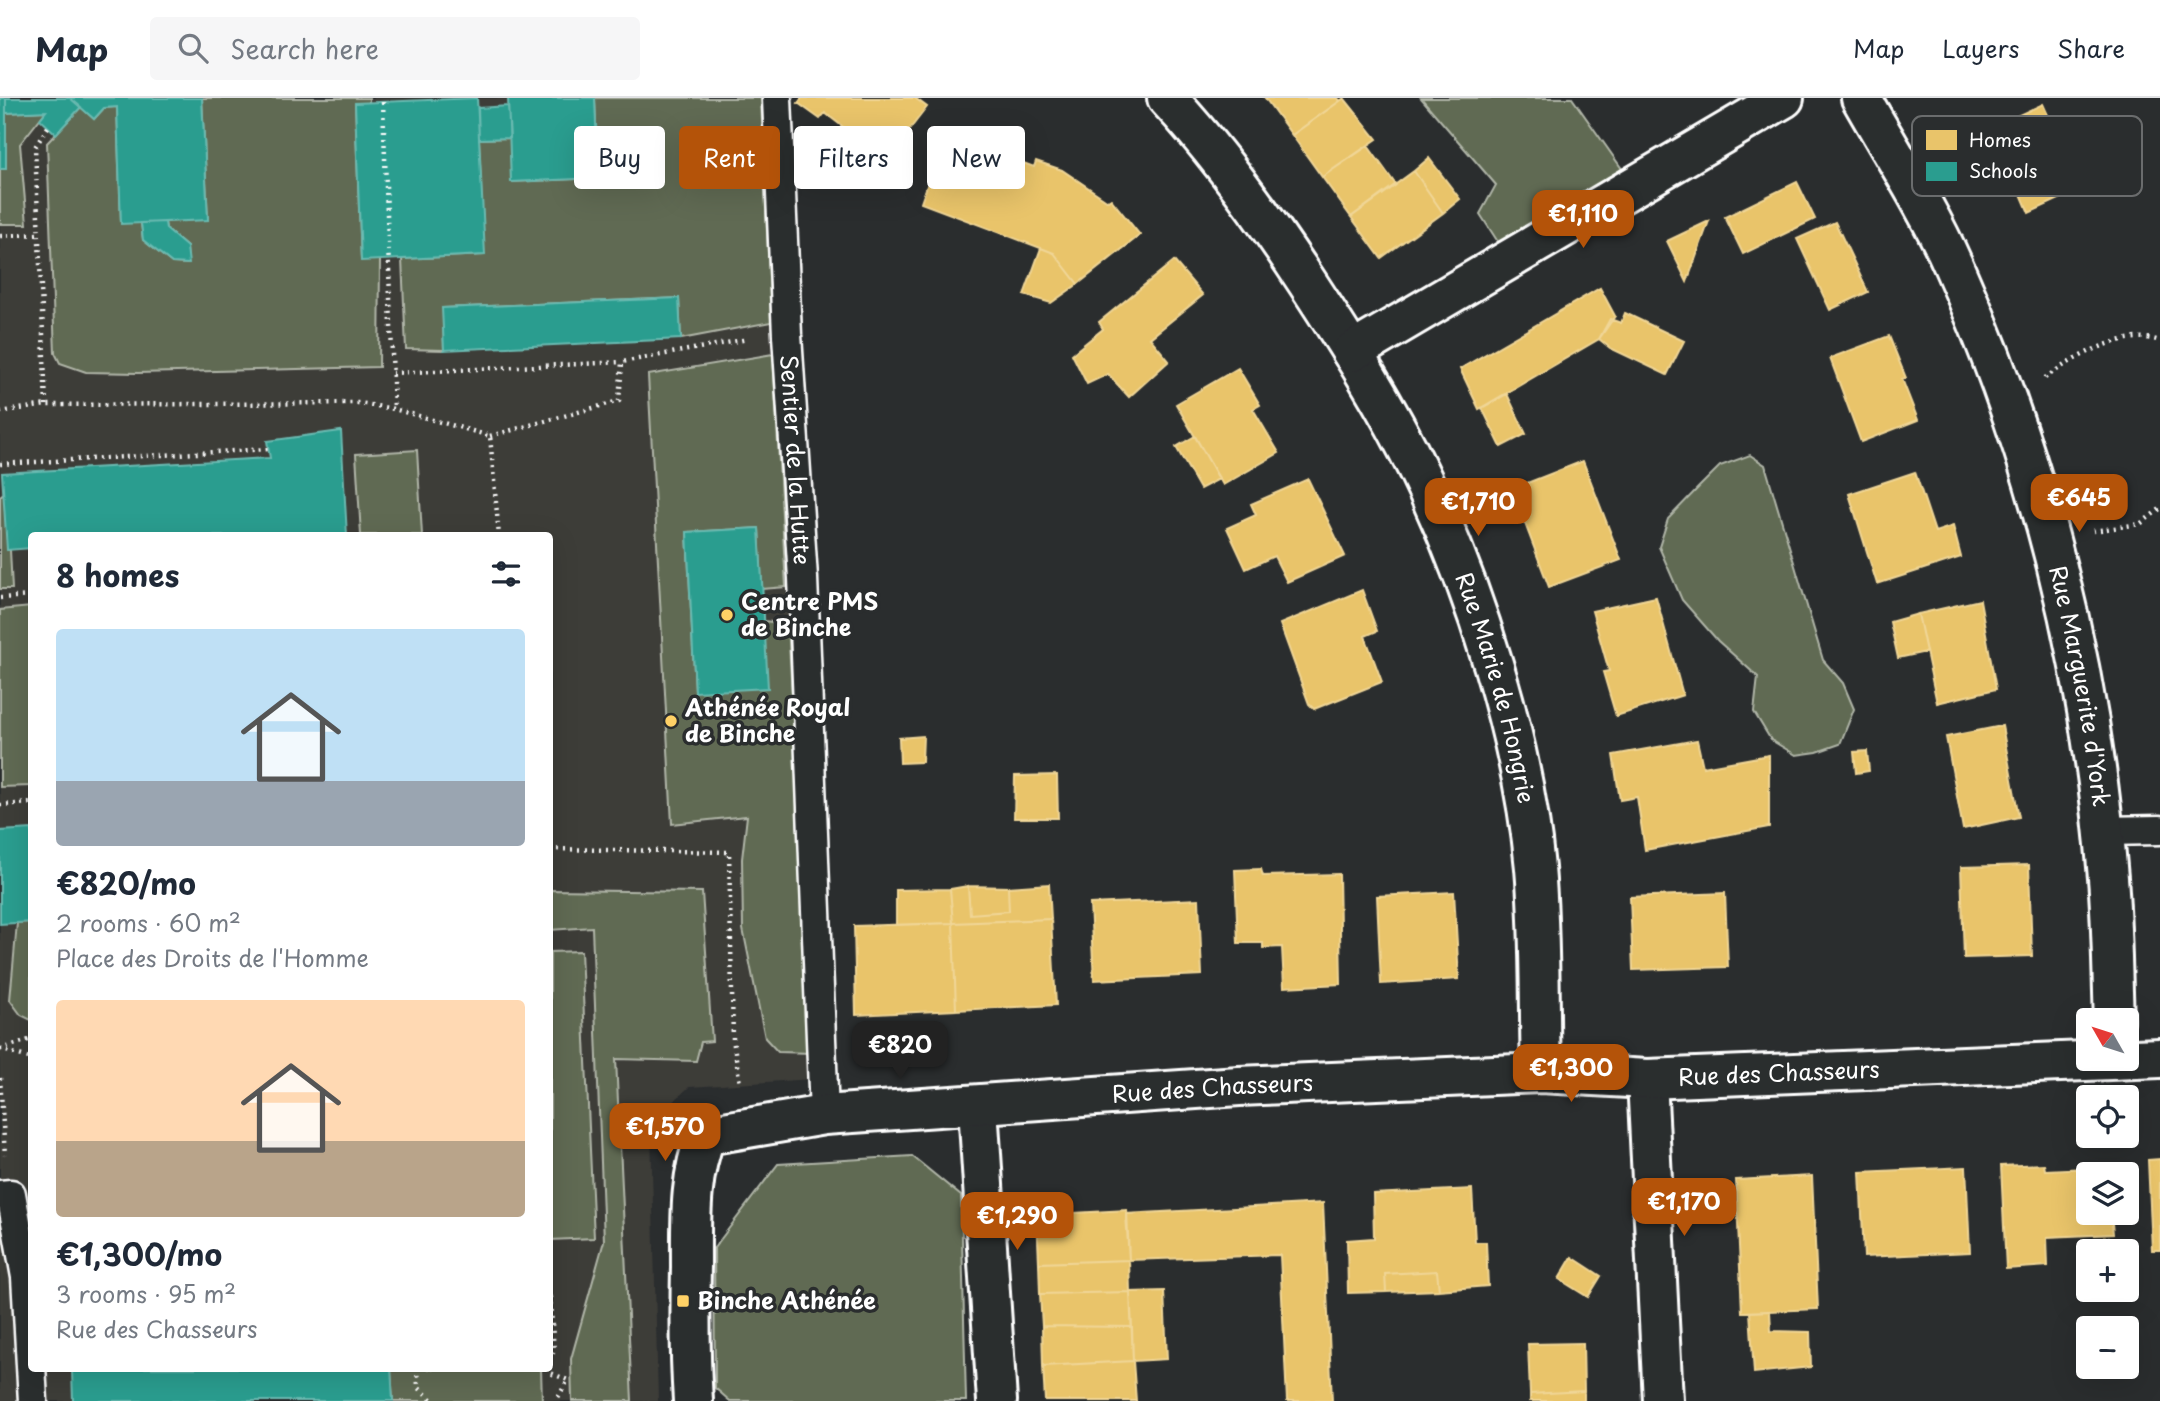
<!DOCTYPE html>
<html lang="en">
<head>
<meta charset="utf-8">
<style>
	:root { --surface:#fff; --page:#f6f6f7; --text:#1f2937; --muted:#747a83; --line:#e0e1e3; --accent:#b45309 }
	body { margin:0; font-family:"Playpen Sans",sans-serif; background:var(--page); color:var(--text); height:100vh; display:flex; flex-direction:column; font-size:26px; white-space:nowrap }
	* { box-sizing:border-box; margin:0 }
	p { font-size:23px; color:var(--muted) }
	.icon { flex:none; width:38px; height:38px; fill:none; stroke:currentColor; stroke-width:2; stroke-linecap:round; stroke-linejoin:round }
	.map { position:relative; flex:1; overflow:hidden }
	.sheet { position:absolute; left:28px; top:434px; width:525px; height:840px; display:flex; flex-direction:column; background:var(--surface); border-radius:7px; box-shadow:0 7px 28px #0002 }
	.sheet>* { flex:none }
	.guide { position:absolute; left:574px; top:28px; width:665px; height:63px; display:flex; gap:14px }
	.needle { width:46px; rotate:309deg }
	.fabs { position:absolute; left:2076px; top:910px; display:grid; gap:14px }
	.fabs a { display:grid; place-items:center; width:63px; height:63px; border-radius:7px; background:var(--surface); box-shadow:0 7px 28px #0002; font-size:35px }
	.price { position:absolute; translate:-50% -60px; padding:0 16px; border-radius:14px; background:var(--accent); color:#fff; font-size:23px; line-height:46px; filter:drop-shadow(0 2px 4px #0008) }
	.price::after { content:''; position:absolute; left:50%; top:42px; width:21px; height:16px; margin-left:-10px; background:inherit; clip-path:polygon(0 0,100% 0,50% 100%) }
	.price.current { background:#222; color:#fff }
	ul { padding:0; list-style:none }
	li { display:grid; align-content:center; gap:14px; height:371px; padding:0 28px }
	li span { display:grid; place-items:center; height:217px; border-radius:7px; color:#555 }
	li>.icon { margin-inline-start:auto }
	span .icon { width:126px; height:126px; fill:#fffc; stroke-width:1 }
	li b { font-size:30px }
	h2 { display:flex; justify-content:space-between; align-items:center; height:84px; padding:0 28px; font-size:30px }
	.tag { padding:0 24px; border-radius:7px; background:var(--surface); box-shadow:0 7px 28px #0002; font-size:24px; line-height:63px }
	.tag.current { background:var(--accent); color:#fff }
	header { display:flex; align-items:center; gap:42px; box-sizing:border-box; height:98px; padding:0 35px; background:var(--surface); border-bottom:2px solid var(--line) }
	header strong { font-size:33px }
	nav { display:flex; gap:38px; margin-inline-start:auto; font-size:24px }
	.search { width:490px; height:63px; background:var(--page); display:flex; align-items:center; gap:18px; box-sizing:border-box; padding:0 24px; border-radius:7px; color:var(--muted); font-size:26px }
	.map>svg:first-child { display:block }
	.built { fill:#3e3d39; fill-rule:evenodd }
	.green { fill:#606b52; stroke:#b0b5a8; stroke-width:2 }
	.homes { fill:#e9c46a; stroke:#f0d697; stroke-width:2 }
	.schools { fill:#2a9d8f; stroke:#6abab1; stroke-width:2 }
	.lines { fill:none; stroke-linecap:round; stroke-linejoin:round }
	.service-casing { stroke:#fff; stroke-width:33 }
	.minor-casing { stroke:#fff; stroke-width:44 }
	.path { stroke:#fff; stroke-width:4.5; stroke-dasharray:2 5; stroke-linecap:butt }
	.service { stroke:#2a2d2e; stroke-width:28 }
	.minor { stroke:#2a2d2e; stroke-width:38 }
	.poi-dot { fill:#ffd166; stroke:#2a2d2e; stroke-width:2.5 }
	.labels { text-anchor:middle; stroke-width:7; stroke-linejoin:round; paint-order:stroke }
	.street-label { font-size:23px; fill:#fff; stroke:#2a2d2e }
	.poi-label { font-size:23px; font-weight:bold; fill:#fff; stroke:#2a2d2e; text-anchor:start }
	.key { fill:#2a2d2e; stroke:#6a6c6d; stroke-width:2 }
	.key-label { font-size:19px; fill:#fff }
</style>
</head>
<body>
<header>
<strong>Map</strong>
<div class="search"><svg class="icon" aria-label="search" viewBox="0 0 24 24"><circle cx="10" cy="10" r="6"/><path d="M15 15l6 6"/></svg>Search here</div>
<nav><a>Map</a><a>Layers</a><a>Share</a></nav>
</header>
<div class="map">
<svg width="2160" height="1303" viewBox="0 0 2160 1303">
	<rect width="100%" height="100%" fill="#2a2d2e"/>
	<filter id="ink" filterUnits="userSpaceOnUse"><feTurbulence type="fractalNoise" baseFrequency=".0143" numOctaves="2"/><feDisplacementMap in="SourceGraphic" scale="14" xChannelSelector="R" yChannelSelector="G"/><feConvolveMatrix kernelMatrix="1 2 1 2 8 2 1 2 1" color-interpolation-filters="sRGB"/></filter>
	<g filter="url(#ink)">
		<path class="built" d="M0,0H761L813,981L689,989L665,1011L651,1033L658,1303H0ZM32,438H550V1270H32Z"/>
		<path class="green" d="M202,0H369V5L355,6L361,162H380L379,269L138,275L86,274L60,265L55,255L47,45L81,9L94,21L104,10L117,9L121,125H141L143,142L172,165L188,166L187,149L166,131L165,124L208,121Z
			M595,0H761L771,224L681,241L679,200L443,210L444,252L406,251L402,161L484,157L479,41L510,40L512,84L598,80Z
			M1421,0H1572L1634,88L1509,161L1480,116L1496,87Z
			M46,13L20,46L27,126H0V71H6V15Z
			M773,256L786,489L762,491L759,430L687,434L695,593L764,523L788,526L812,955L778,954L765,940L743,831L742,761L747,718L672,726L648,277Z
			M417,352L422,437H361L356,356Z
			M1750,357L1765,367L1823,562L1843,585L1854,611L1840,646L1817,654L1796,657L1771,642L1754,614L1758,579L1718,543L1682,502L1659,449L1668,421L1699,389L1720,368Z
			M4,395L8,452H10L12,491H0V398Z
			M31,509V688L0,689V512Z
			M550,792L702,794L712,943L701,944L696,963L616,961L632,1303H572L571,1261L604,1143L592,829L550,832Z
			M31,824H32L31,922L21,917L10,902L17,825Z
			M581,853L594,1140L550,1142V854Z
			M912,1058L961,1098L966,1303H730L715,1290L714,1150L778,1066Z
			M391,1271H541L542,1303H393Z"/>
		<path class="homes" d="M802,0H915L927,9L886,62L825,15L820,21L798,5Z
			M1265,0H1338L1340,3L1292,37Z
			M1344,0L1377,41L1322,79L1292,37Z
			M2043,6L2081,91L2029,115L2019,91L2000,73L1994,60L2002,56L1991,30Z
			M955,39L1034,69L1036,63L1062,72L1108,103L1111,101L1140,137L1078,186L1054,155L921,105L936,62L945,66Z
			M1368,48L1396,87L1351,119L1322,79Z
			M1429,60L1460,101L1443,115L1414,73Z
			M1414,73L1443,115L1381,160L1351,119Z
			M1797,84L1815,121L1743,156L1725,119Z
			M1709,123L1687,184L1667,143Z
			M1835,124L1868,194L1830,212L1797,141Z
			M1041,150L1054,155L1078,186L1051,205L1024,197Z
			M1174,163L1203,197L1150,240L1169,263L1129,299L1108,276L1087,286L1072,256L1103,231L1099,224Z
			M1600,190L1615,218L1599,241L1479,311L1460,271Z
			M1625,215L1684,243L1667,277L1610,250L1599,241L1610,221L1621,225Z
			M1889,238L1906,280L1902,281L1918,322L1861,344L1830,260Z
			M1238,270L1260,307L1253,311L1279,355L1223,387L1176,306Z
			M1507,296L1526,336L1501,349L1482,310Z
			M1195,338L1219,381L1200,391L1176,349Z
			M1583,363L1621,462L1549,489L1512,391Z
			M1915,374L1935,434L1953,428L1961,459L1877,486L1849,396Z
			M1308,381L1345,458L1287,484L1274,458L1246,471L1227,430L1256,417L1251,406Z
			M1362,492L1377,533L1365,538L1382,584L1314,611L1309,606L1280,526Z
			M1656,499L1683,597L1616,618L1603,574L1609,573L1592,513Z
			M1980,502L1996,591L1937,605L1918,516Z
			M1918,516L1926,554L1898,560L1890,524Z
			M2002,628L2019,719L1963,731L1946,639Z
			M923,638L922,664L900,665L899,640Z
			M1697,642L1703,669L1769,657V729L1645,752L1637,699L1620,702L1613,657Z
			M1867,653L1869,673L1856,675L1854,654Z
			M1057,677L1058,720H1014L1015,678Z
			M2029,767L2032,858L1964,860L1961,769Z
			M1261,771L1263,778L1339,776L1341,886L1284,889L1282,849L1263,850V845H1238L1235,772Z
			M1049,786L1051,821L953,825L950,791L968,788L970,816L1009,813L1008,789Z
			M968,788L1008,789L1009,813L970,816Z
			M950,791L953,825L896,827V792Z
			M1454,794L1459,881L1381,886L1377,798Z
			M1725,795L1728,869L1633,872L1630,799Z
			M1199,801L1202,877L1094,882L1090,806Z
			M1051,821L1056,907L956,912L953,825Z
			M953,825L956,912L856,917L854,828Z
			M2160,1061V1152H2152L2148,1062Z
			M2044,1066L2045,1072L2109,1069V1076H2088V1115H2111L2113,1136L2047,1139L2048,1168L2006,1171L2001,1068Z
			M1966,1069L1970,1154L1864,1159L1860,1074Z
			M1812,1078L1818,1211L1742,1214L1736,1082Z
			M1472,1091L1475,1144H1486L1488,1188L1439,1192L1437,1173L1385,1176L1386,1194L1348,1195L1347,1142L1374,1140L1373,1096Z
			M1323,1105L1332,1303H1287L1280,1157L1129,1162L1126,1116Z
			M1127,1112L1129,1162L1039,1165L1037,1117Z
			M1572,1159L1601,1178L1588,1199L1559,1181Z
			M1129,1162L1130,1194L1040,1196L1039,1165Z
			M1437,1173L1439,1192L1386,1194L1385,1176Z
			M1164,1193L1167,1261L1133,1263L1130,1194Z
			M1130,1194L1132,1229L1042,1228L1040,1196Z
			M1770,1213L1771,1233L1810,1234L1811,1269L1754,1275L1750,1214Z
			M1042,1228L1132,1229L1133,1263L1043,1268Z
			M1583,1245L1584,1293L1530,1296L1528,1246Z
			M1133,1263L1136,1303H1045L1043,1268Z
			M1584,1293V1303H1530V1296Z"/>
		<path class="schools" d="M0,0H6V71H0Z
			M6,0H70L81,9L56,36L40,21L46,13L6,15Z
			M70,0H202L208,122L121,126L117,9L104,10L94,21Z
			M477,0L485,157L361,163L355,5Z
			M508,0H595L598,80L511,84Z
			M508,8L510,40L479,41L478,10Z
			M165,124L166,131L187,149L189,166L172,165L143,142L141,125Z
			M679,200L681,241L444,252L442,210Z
			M341,333L347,438H32V450L7,452L2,375L270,360L267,343Z
			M759,430L768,590L695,594L687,434Z
			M32,731V824L0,826V733Z
			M120,1270H391L393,1303H73L72,1273Z"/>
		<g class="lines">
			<g class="service-casing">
				<g id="service">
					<path id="s1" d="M777,0L787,237L803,480L824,1017"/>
					<path d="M2103,733L2160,732"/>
					<path d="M0,1097L11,1096L26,1179L33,1303"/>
				</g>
			</g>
			<g class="minor-casing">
				<g id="minor">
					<path id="s2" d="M1167,0C1220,57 1265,120 1307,184C1347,245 1387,308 1419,374C1475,490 1523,642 1535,770C1541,838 1539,907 1541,975"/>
					<path id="s3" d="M1861,0C1892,55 1928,110 1953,167C2039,360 2091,569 2108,780C2112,827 2112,875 2114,922"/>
					<path d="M1352,254L1784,0"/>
					<path d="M1647,981L1663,1303"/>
					<path d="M978,1009L997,1303"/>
					<path id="s4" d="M693,1303C690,1258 690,1214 691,1169C691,1123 689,1079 706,1037L824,1017L1239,988L1541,975L1647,981L2160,960"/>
				</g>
			</g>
			<path class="path" d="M383,4L394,311
				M0,138L39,136
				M392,275L622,264
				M2045,280C2073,260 2124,230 2160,243
				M46,307L35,49L48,29
				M0,314L46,307L359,305L394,311L490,338L499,438
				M490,338L619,303L622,264L748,241
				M0,366L269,351
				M2093,433L2140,426L2160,411
				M0,500L32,498
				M0,707L32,705
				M550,751L729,754L733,941L740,986
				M0,951L32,941
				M0,951L32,961
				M0,980L5,1057
				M550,1198L554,1253L550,1260
				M417,1270L418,1289L433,1303
				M549,1270L550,1275L568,1282L556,1303"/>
			<use href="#service" class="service"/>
			<use href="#minor" class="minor"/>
		</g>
	</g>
	<g class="poi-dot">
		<circle cx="727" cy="517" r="7"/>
		<circle cx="671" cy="623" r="7"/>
		<rect x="676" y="1196" width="14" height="14" rx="3.5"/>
	</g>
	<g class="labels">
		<g class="street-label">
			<text dy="8" stroke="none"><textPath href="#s1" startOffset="362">Sentier de la Hutte</textPath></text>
			<text dy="8" stroke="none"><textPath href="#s3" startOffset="632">Rue Marguerite d'York</textPath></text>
			<text dy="8" stroke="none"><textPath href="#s2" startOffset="682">Rue Marie de Hongrie</textPath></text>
			<text dy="8" stroke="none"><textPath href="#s4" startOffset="1344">Rue des Chasseurs</textPath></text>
			<text dy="8" stroke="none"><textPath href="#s4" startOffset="777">Rue des Chasseurs</textPath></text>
		</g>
		<g class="poi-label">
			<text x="741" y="512">Centre PMS<tspan x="741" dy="26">de Binche</tspan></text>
			<text x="685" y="618">Athénée Royal<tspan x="685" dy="26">de Binche</tspan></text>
			<text x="697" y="1211">Binche Athénée</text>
		</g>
	</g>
	<rect x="1912" y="18" width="230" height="80" rx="10" class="key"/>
	<rect x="1926" y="32" width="31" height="20" fill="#e9c46a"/>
	<rect x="1926" y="64" width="31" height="19" fill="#2a9d8f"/>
	<g class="key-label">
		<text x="1969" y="49">Homes</text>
		<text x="1969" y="80">Schools</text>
	</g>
</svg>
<div class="fabs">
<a><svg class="needle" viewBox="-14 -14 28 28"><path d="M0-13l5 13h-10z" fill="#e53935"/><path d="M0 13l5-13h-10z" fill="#747a83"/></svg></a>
<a><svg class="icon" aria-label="locate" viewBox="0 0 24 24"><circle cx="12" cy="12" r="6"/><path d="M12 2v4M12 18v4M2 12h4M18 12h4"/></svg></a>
<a><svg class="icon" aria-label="layers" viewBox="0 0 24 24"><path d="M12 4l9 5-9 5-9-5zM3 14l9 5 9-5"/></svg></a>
<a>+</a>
<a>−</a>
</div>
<b class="price" style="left:1583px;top:152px">€1,110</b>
<b class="price" style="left:2079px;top:436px">€645</b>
<b class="price" style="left:1478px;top:440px">€1,710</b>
<b class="price current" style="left:900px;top:983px">€820</b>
<b class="price" style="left:1571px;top:1006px">€1,300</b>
<b class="price" style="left:665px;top:1065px">€1,570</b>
<b class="price" style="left:1684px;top:1140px">€1,170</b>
<b class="price" style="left:1017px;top:1154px">€1,290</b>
<div class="guide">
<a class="tag">Buy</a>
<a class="tag current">Rent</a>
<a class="tag">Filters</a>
<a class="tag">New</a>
</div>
<section class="sheet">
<h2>8 homes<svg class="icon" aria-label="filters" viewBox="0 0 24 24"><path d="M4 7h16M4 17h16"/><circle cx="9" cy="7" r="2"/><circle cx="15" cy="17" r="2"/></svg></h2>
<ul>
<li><span style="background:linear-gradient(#bfe0f5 70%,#9aa5b1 0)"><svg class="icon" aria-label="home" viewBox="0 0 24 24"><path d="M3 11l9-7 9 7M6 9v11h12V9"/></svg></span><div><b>€820/mo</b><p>2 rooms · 60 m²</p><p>Place des Droits de l'Homme</p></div></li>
<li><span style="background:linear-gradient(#ffd9b3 65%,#b9a48a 0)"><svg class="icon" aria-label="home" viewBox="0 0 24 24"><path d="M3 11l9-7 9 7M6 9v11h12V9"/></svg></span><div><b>€1,300/mo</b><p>3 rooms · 95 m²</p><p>Rue des Chasseurs</p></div></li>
</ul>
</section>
</div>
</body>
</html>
